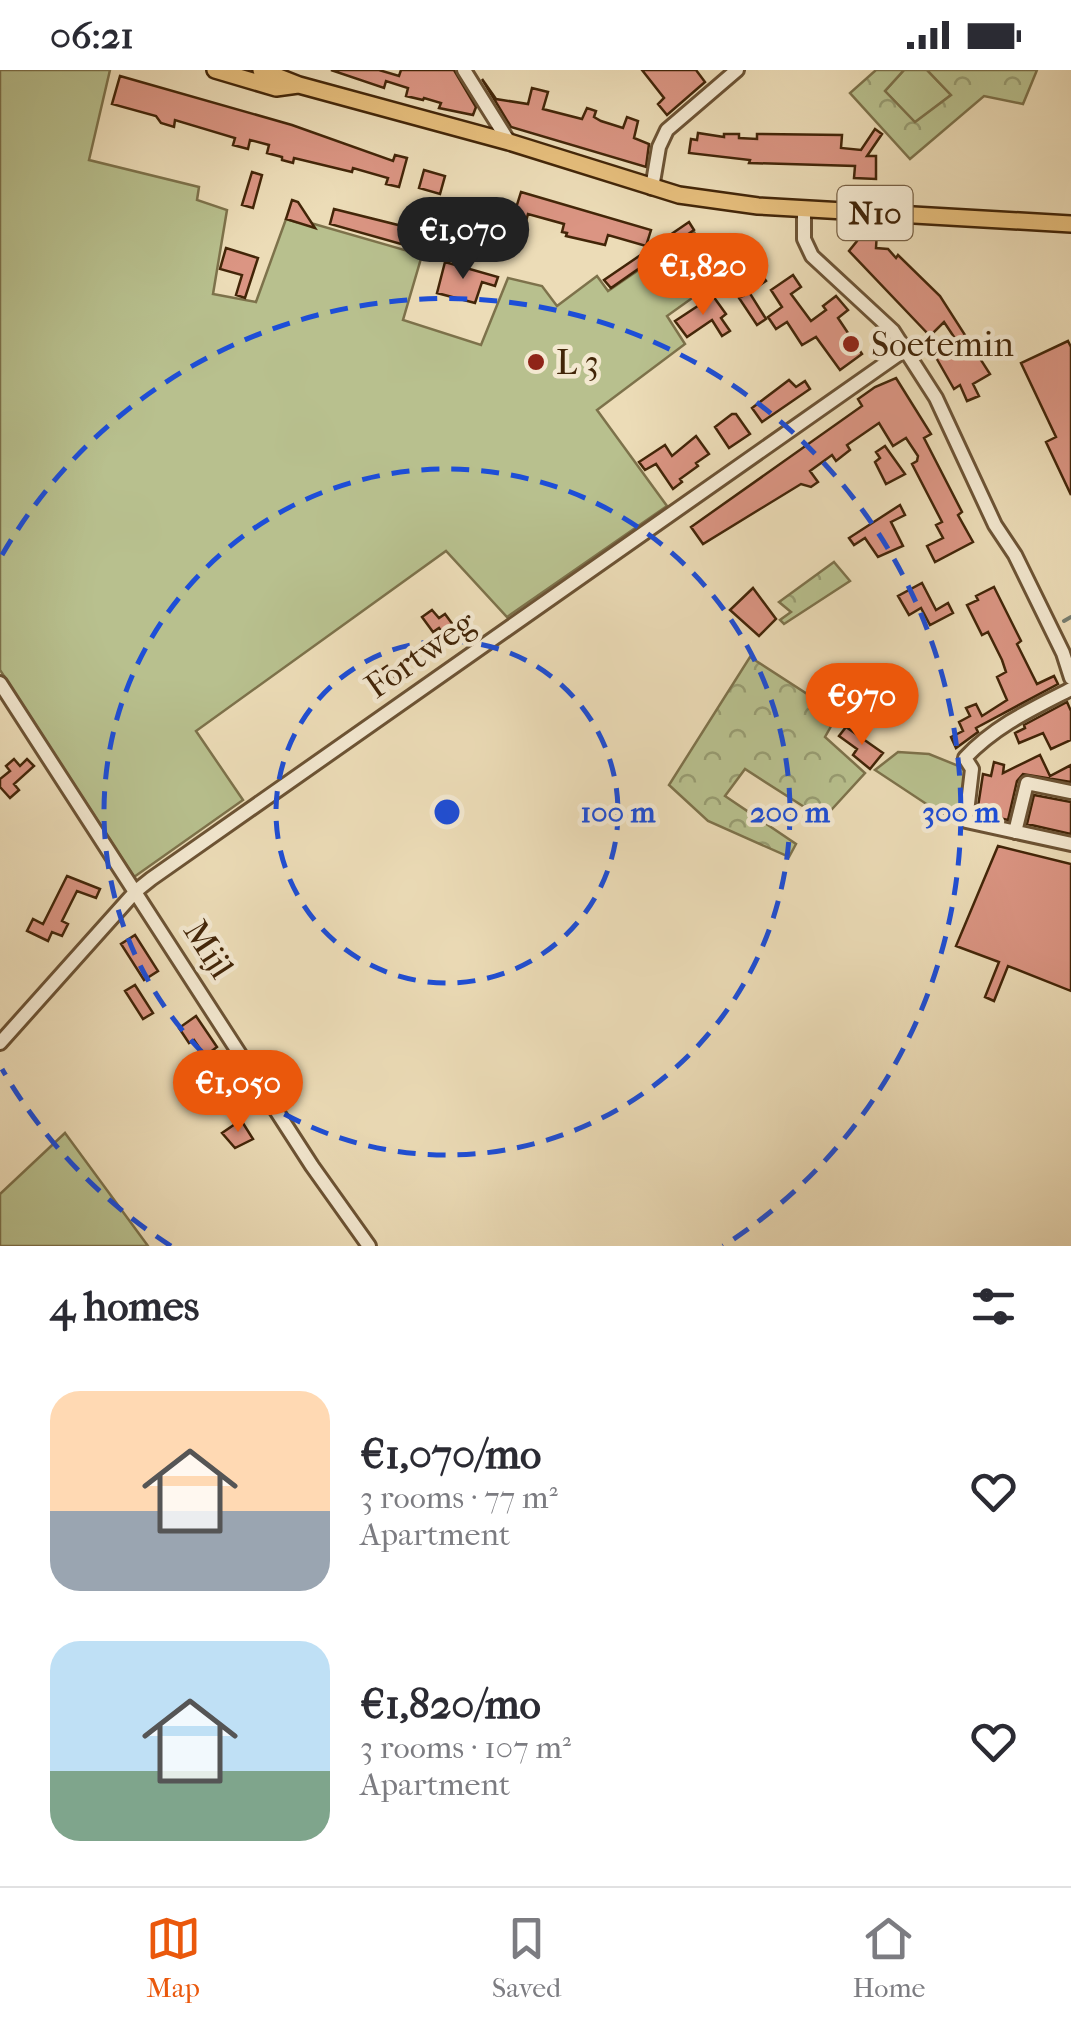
<!DOCTYPE html>
<html lang="en">
<head>
<meta charset="utf-8">
<style>
	:root { --surface:#fff; --page:#f7f7f7; --text:#2b2b33; --muted:#7c7c81; --line:#e1e1e2; --accent:#ea580c }
	body { margin:0; font-family:"IM FELL French Canon",serif; background:var(--page); color:var(--text); height:100vh; display:flex; flex-direction:column; font-size:38px; white-space:nowrap }
	* { box-sizing:border-box; margin:0 }
	p { font-size:32px; color:var(--muted) }
	.icon { flex:none; width:55px; height:55px; fill:none; stroke:currentColor; stroke-width:2; stroke-linecap:round; stroke-linejoin:round }
	.map { position:relative; height:1176px; overflow:hidden }
	.panel { display:flex; flex-direction:column; background:var(--surface); flex:1 }
	.panel>* { flex:none }
	.price { position:absolute; translate:-50% -85px; padding:0 22px; border-radius:35px; background:var(--accent); color:#fff; font-size:32px; line-height:65px; filter:drop-shadow(0 2px 5px #0008) }
	.price::after { content:''; position:absolute; left:50%; top:60px; width:30px; height:22px; margin-left:-15px; background:inherit; clip-path:polygon(0 0,100% 0,50% 100%) }
	.price.current { background:#222; color:#fff }
	ul { padding:0; list-style:none }
	li { display:flex; align-items:center; gap:30px; height:250px; padding:0 50px }
	li span { display:grid; place-items:center; flex:none; width:280px; height:200px; border-radius:30px; color:#555 }
	li>.icon { margin-inline-start:auto }
	span .icon { width:120px; height:120px; fill:#fffc; stroke-width:1 }
	li b { font-size:42px }
	h2 { display:flex; justify-content:space-between; align-items:center; height:120px; padding:0 50px; font-size:42px }
	.status { display:flex; justify-content:space-between; align-items:center; height:70px; padding:0 50px; background:var(--surface); direction:ltr }
	.status svg { height:28px; fill:currentColor }
	.tabs { display:flex; justify-content:space-around; align-items:center; height:140px; border-top:2px solid var(--line); background:var(--surface); font-size:28px; color:var(--muted) }
	.tabs a { display:grid; justify-items:center; gap:5px }
	.tabs .current { color:var(--accent) }
	.map>svg:first-child { display:block }
	.grass { fill:#b8c08e; stroke:#7d724b; stroke-width:2.5 }
	.forest { fill:url(#forest-crowns); stroke:#7d724b; stroke-width:2.5 }
	.lines { fill:none; stroke-linecap:round; stroke-linejoin:round }
	.stream { stroke:#777e71; stroke-width:4 }
	.building { fill:#db9583; stroke:#422508; stroke-width:2.5 }
	.minor-casing { stroke:#6c5334; stroke-width:18 }
	.major-casing { stroke:#422508; stroke-width:20 }
	.minor { stroke:#f3e8d0; stroke-width:12 }
	.major { stroke:#e6be7c; stroke-width:15 }
	.ring { fill:none; stroke:#1d4ed8; stroke-width:5; stroke-dasharray:18 12 }
	.poi-dot { fill:#8f2418; stroke:#f3e8d0; stroke-width:4 }
	.labels { text-anchor:middle; stroke-width:9; stroke-linejoin:round; paint-order:stroke }
	.shield { fill:#f3e8d0; stroke:#776044; stroke-width:2.5 }
	.shield-label { font-size:32px; font-weight:bold; fill:#422508 }
	.poi-label { font-size:35px; fill:#422508; stroke:#f3e8d0; text-anchor:start }
	.street-label { font-size:35px; fill:#422508; stroke:#f3e8d0 }
	.centre { fill:#1d4ed8; stroke:#f3e8d0; stroke-width:5 }
	.ring-label { font-size:30px; text-anchor:middle; font-weight:bold; fill:#1d4ed8; stroke:#f3e8d0; stroke-width:9; stroke-linejoin:round; paint-order:stroke }
</style>
</head>
<body>
<div class="status"><b>06:21</b><svg viewBox="0 0 49 12"><path d="M0 12V9h3v3zM5 12V6h3v6zM10 12V3h3v9zM15 12V0h3v12zM26 1h20v11H26zM47 4h2v5h-2z"/></svg></div>
<div class="map">
<svg width="1071" height="1176" viewBox="0 0 1071 1176">
	<defs>
		<pattern id="forest-crowns" width="20" height="18" patternUnits="userSpaceOnUse" patternTransform="scale(2.5)"><rect width="20" height="18" fill="#b8c08e"/><path d="M2 6a3 3 0 1 1 6 0M12 15a3 3 0 1 1 6 0" fill="none" stroke="#979c72"/></pattern>
	</defs>
	<rect width="100%" height="100%" fill="#ecdcb7"/>
	<filter id="stains"><feTurbulence type="fractalNoise" baseFrequency=".002" numOctaves="4"/><feColorMatrix values="0 0 0 0 .2 0 0 0 0 .09 0 0 0 0 .02 0 0 0 .5 -.17"/></filter>
	<radialGradient id="worn" r=".72"><stop offset=".6" stop-color="#630" stop-opacity="0"/><stop offset="1" stop-color="#630" stop-opacity=".3"/></radialGradient>
	<path class="grass" d="M0,0H110L89,90L199,117L197,130L227,140L213,224L256,232L286,149L296,152L297,149L422,185L403,250L481,275L508,208L542,216L557,236L597,206L608,221L694,162L723,206L667,246L685,274L597,340L667,436L507,547L446,481L196,661L243,730L134,807L0,600Z
		M904,0H927L951,25L915,53L885,21Z
		M898,682L929,684L966,699L963,753L940,743L875,700Z
		M65,1063L148,1176H0V1124Z"/>
	<path class="forest" d="M876,0H904L885,21L915,52L951,25L927,0H1037L1023,34L984,26L910,89L850,23Z
		M834,492L850,511L784,554L780,550L791,542L779,532Z
		M750,587L838,644L825,667L865,703L823,749L745,699L725,726L796,774L789,787L708,751L669,715Z"/>
	<g class="lines">
		<path class="stream" d="M1064,551L1071,547"/>
	</g>
	<path class="building" d="M331,0H379L399,6L401,0H454L476,37L473,45L439,38L441,33L424,28L423,30L406,26L408,18L386,11L384,18Z
		M642,0H696L705,12L667,45L658,34L664,28Z
		M120,6L292,55L393,91L395,85L407,88L399,117L386,114L388,108L353,98L352,102L294,88L293,93L282,90V87L267,83L269,75L250,70L248,79L233,75L235,68L175,50L174,57L161,53L156,46L112,34Z
		M482,9L496,29L528,34L532,18L548,22L543,39L582,49L587,38L596,41L594,47L601,51L623,58L627,47L638,51L634,68L649,74L646,97L511,57Z
		M875,59L882,64L867,86H876V109L854,108L855,96L749,93L750,90L689,83L691,69L697,70L698,63L724,67V64H739V68L757,69V64L842,65L841,78L861,80Z
		M424,100L445,106L440,124L419,118Z
		M252,102L262,105L253,138L242,135Z
		M521,122L651,160L646,176L608,165L605,175L566,166L567,163L562,162L564,154L528,144L525,155L512,151Z
		M292,130L298,132L315,158L286,149Z
		M334,139L406,157L401,174L330,154Z
		M689,152L694,160L611,218L604,210Z
		M857,160L877,161L876,178L888,179L896,188L898,185L940,226L990,304L973,314L979,326L967,331L960,315L954,319L934,284L956,270L944,252L930,266L849,181L857,171Z
		M226,178L258,188L245,228L236,225L242,205L220,199Z
		M445,192L498,207L495,216L482,212L475,233L437,223Z
		M758,199L766,211L749,222L766,249L757,255L739,228L743,226L733,212Z
		M793,205L801,217L791,224L811,251L826,240L823,236L836,226L848,240L838,248L862,284L840,300L816,267L802,275L787,252L776,259L768,247L782,237L771,220Z
		M713,226L726,244L721,248L730,261L722,266L712,250L687,267L675,251Z
		M1068,271L1071,277V425L1046,372L1056,367L1021,293Z
		M896,308L931,364L924,368L962,442L958,445L973,472L935,492L927,476L943,468L936,455L942,452L912,394L917,391L918,386L906,368L893,376L879,353L847,375L850,380L836,391L832,385L810,401L818,412L811,417L801,414L703,474L691,457L862,336L858,329L875,317Z
		M789,310L796,317L805,311L810,319L762,352L752,338Z
		M732,344H736L750,364L729,378L715,357Z
		M696,366L709,384L696,393L698,396L680,409L682,412L673,419L656,394L645,400L639,392L665,375L672,386Z
		M885,376L905,404L886,414L875,392L880,388L876,382Z
		M900,435L905,445L891,452L903,476L878,487L865,468L854,475L849,468Z
		M922,513L936,540L948,533L953,543L930,555L921,538L909,545L898,526Z
		M994,517L1021,571L1017,574L1037,614L1054,606L1058,614L976,658L978,662L956,678L951,667L963,661L959,652L970,646L966,638L976,634L982,646L1007,630L997,607L1006,602L1002,590L988,562L982,565L967,535L978,530L976,526Z
		M753,518L776,549L759,566L730,540Z
		M432,540L439,548L445,544L456,559L445,566L439,558L433,562L422,547Z
		M387,596L395,608L376,619L369,608Z
		M1067,632L1071,641V670L1051,679L1043,663L1019,673L1015,663L1025,658L1024,655Z
		M846,657L883,683L870,699L853,685L857,679L839,666Z
		M1040,685L1050,706L1071,695V712L1023,704L1017,711L1008,750L977,743L983,704L991,706L994,692L1004,695L1003,703Z
		M14,689L20,696L27,689L34,696L14,714L19,720L10,728L0,717V709L10,701L6,696Z
		M1034,725L1071,732V764L1027,754Z
		M998,776L1071,794V921L1008,896L994,931L985,927L999,892L956,876Z
		M67,806L100,819L96,828L77,821L62,851L68,854L62,866L52,862L48,871L27,861L33,849L43,854Z
		M135,865L158,901L144,910L121,874Z
		M135,915L153,943L143,949L125,921Z
		M196,946L217,977L205,986L194,970L189,973L179,958Z
		M241,1050L253,1069L235,1078L222,1063Z"/>
	<g class="lines">
		<g class="minor-casing">
			<path id="minor" d="M464,0L509,72
				M652,118L659,77L667,60L737,0
				M804,139V169L812,186L893,261L936,328L995,455L1015,485L1063,583L1071,608
				M0,613L312,1096L369,1176
				M1071,619C1032,639 995,656 965,688L972,699L966,751L1071,774
				M1015,762L1027,713L1071,722
				M0,973L136,821L151,809L906,279"/>
		</g>
		<g class="major-casing">
			<path id="major" d="M215,0L276,18L298,15
				M261,0L299,15L509,72L679,125L758,136L1071,154"/>
		</g>
		<use href="#minor" class="minor"/>
		<use href="#major" class="major"/>
	</g>
	<g class="ring">
		<circle cx="447" cy="742" r="171"/>
		<circle cx="447" cy="742" r="343"/>
		<path d="M171 1176A514 514 0 0 1 2 999M2 485A514 514 0 1 1 723 1176"/>
	</g>
	<g class="poi-dot">
		<circle cx="851" cy="274" r="10"/>
		<circle cx="536" cy="292" r="10"/>
	</g>
	<g class="labels">
		<rect class="shield" x="837.5" y="116" width="75" height="54" rx="8"/>
		<g class="shield-label">
			<text x="875" y="154">N10</text>
		</g>
		<g class="poi-label">
			<text x="871" y="286">Soetemin</text>
			<text x="556" y="304">L 3</text>
		</g>
		<g class="street-label">
			<text transform="translate(420 584) rotate(-35)" y="12">Fortweg</text>
			<text transform="translate(209 879) rotate(57)" y="12">Mijl</text>
		</g>
	</g>
	<circle cx="447" cy="742" r="15" class="centre"/>
	<g class="ring-label">
		<text x="618" y="752">100 m</text>
		<text x="790" y="752">200 m</text>
		<text x="961" y="752">300 m</text>
	</g>
	<rect width="100%" height="100%" filter="url(#stains)"/>
	<rect width="100%" height="100%" fill="url(#worn)"/>
</svg>
<b class="price current" style="left:463px;top:212px">€1,070</b>
<b class="price" style="left:703px;top:248px">€1,820</b>
<b class="price" style="left:862px;top:678px">€970</b>
<b class="price" style="left:238px;top:1065px">€1,050</b>
</div>
<section class="panel">
<h2>4 homes<svg class="icon" aria-label="filters" viewBox="0 0 24 24"><path d="M4 7h16M4 17h16"/><circle cx="9" cy="7" r="2"/><circle cx="15" cy="17" r="2"/></svg></h2>
<ul>
<li><span style="background:linear-gradient(#ffd9b3 60%,#9aa5b1 0)"><svg class="icon" aria-label="home" viewBox="0 0 24 24"><path d="M3 11l9-7 9 7M6 9v11h12V9"/></svg></span><div><b>€1,070/mo</b><p>3 rooms · 77 m²</p><p>Apartment</p></div><svg class="icon" aria-label="heart" viewBox="0 0 24 24"><path d="M12 20l-8-8c-3-5 5-10 8-4 3-6 11-1 8 4z"/></svg></li>
<li><span style="background:linear-gradient(#bfe0f5 65%,#7fa58c 0)"><svg class="icon" aria-label="home" viewBox="0 0 24 24"><path d="M3 11l9-7 9 7M6 9v11h12V9"/></svg></span><div><b>€1,820/mo</b><p>3 rooms · 107 m²</p><p>Apartment</p></div><svg class="icon" aria-label="heart" viewBox="0 0 24 24"><path d="M12 20l-8-8c-3-5 5-10 8-4 3-6 11-1 8 4z"/></svg></li>
</ul>
</section>
<nav class="tabs">
<a class="current"><svg class="icon" aria-label="map" viewBox="0 0 24 24"><path d="M3 6l6-2 6 2 6-2v14l-6 2-6-2-6 2zM9 4v14M15 6v14"/></svg>Map</a>
<a><svg class="icon" aria-label="saved" viewBox="0 0 24 24"><path d="M7 4h10v16l-5-4-5 4z"/></svg>Saved</a>
<a><svg class="icon" aria-label="home" viewBox="0 0 24 24"><path d="M3 11l9-7 9 7M6 9v11h12V9"/></svg>Home</a>
</nav>
</body>
</html>
